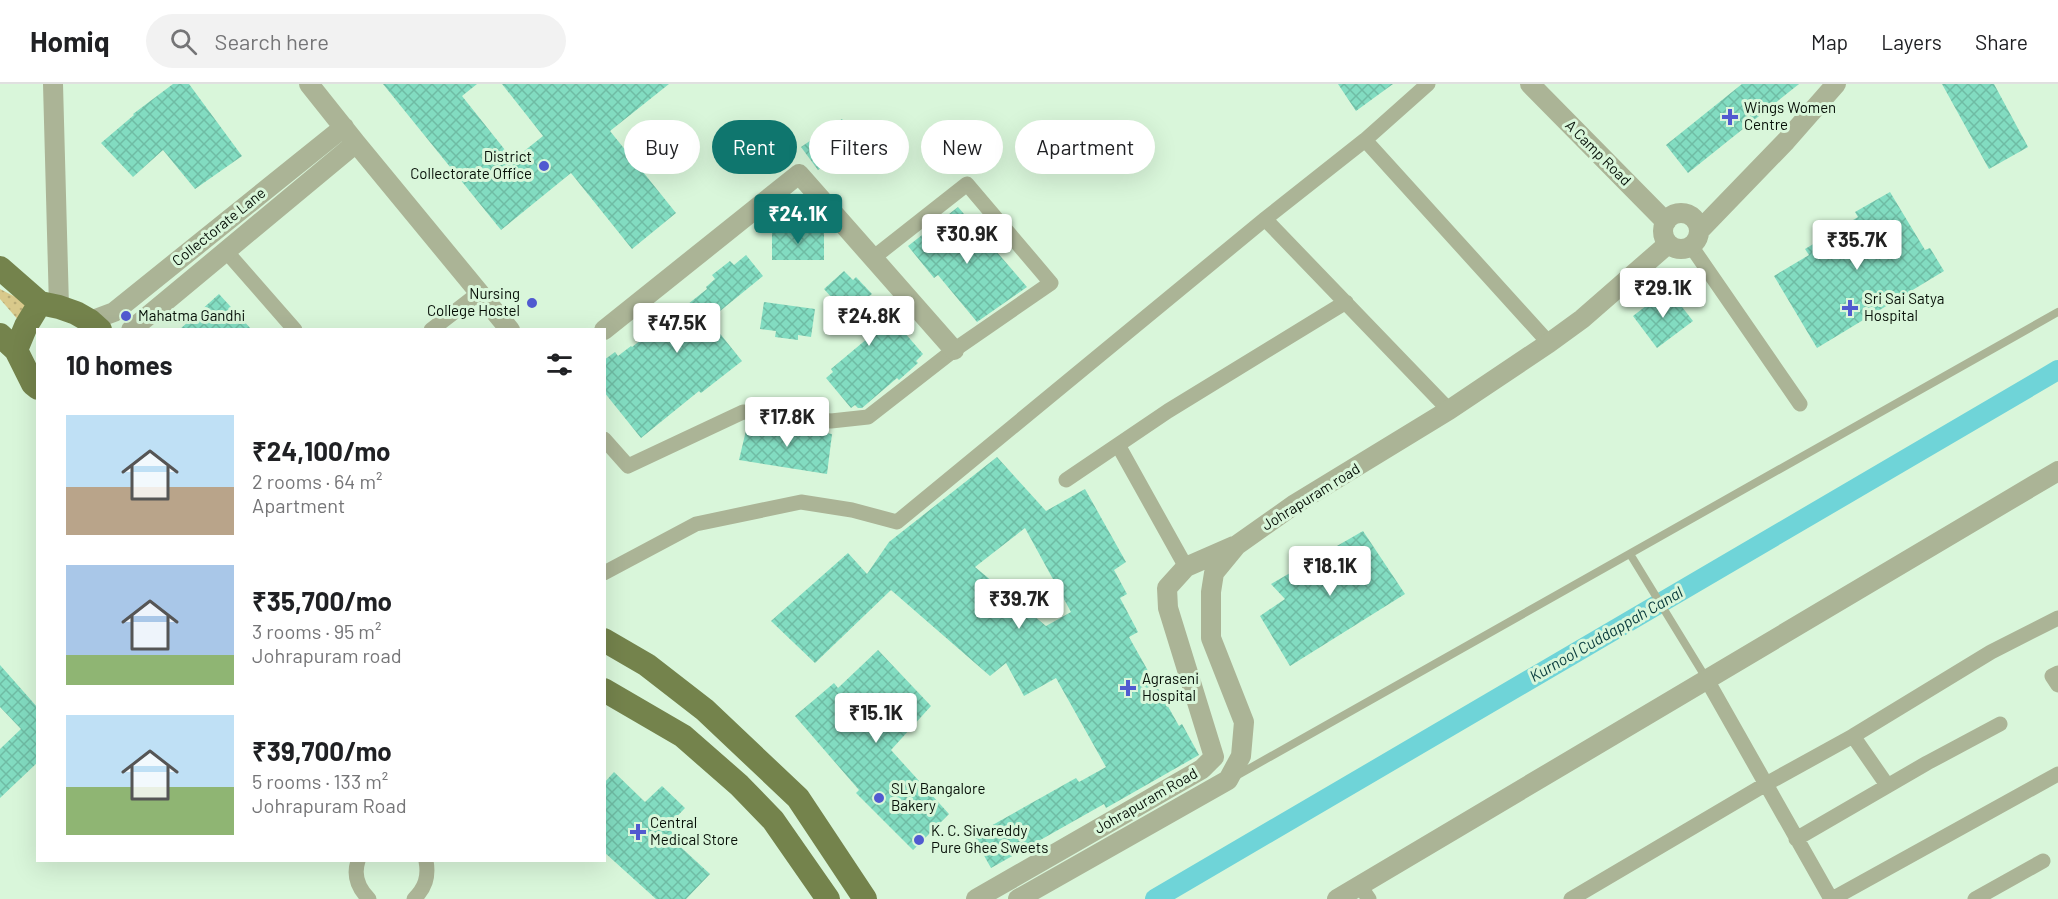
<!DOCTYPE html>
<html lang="en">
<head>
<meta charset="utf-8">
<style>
	:root { --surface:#fff; --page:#f2f2f2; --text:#202124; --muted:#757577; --line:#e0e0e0; --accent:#0f766e }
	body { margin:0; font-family:Barlow,sans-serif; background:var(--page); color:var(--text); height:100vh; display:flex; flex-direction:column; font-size:22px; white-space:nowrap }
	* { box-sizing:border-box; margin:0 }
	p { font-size:20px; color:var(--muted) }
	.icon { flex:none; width:33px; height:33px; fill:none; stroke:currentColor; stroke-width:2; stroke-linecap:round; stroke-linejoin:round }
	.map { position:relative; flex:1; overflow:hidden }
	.details { position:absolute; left:36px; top:244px; width:570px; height:534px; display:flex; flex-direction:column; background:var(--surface); border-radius:0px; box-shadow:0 6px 24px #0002 }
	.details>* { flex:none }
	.top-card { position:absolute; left:624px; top:36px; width:570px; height:54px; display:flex; gap:12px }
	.price { position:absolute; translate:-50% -51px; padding:0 14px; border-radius:6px; background:#fff; color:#222; font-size:20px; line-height:39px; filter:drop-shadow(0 2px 3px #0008) }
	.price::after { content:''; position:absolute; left:50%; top:36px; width:18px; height:14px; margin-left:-9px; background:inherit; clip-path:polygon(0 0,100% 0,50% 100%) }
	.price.active { background:var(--accent); color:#fff }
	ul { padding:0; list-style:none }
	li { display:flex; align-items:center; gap:18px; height:150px; padding:0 30px }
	li span { display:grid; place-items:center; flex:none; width:168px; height:120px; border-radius:0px; color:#555 }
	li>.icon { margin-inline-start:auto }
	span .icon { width:72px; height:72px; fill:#fffc; stroke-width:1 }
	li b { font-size:26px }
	h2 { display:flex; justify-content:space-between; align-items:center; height:72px; padding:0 30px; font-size:26px }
	.tag { padding:0 21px; border-radius:27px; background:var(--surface); box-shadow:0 6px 24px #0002; font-size:21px; line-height:54px }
	.tag.active { background:var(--accent); color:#fff }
	header { display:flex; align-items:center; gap:36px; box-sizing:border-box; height:84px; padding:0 30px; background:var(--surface); border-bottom:2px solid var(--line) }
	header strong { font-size:28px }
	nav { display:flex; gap:33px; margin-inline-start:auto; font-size:21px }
	.search { width:420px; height:54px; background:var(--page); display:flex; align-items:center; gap:15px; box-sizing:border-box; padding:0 21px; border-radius:33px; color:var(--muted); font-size:22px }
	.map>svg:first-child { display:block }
	.grass { fill:url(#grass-dots) }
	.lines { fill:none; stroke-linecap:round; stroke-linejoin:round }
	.canal { stroke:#6fd4d8; stroke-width:20 }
	.building { fill:url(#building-cross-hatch); fill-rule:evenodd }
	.service { stroke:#abb496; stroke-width:8 }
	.minor { stroke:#abb496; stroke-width:15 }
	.tertiary { stroke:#abb496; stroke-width:20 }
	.primary { stroke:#74834c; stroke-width:24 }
	.poi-dot { fill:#515ad0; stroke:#d9f6da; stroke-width:2 }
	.labels { text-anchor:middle; stroke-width:6; stroke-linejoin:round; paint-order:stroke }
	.poi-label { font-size:15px; fill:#071008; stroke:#d9f6da; text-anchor:start }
	.street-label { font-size:15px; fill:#071008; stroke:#d9f6da }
	.water-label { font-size:16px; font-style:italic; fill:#083a3c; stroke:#d9f6da }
</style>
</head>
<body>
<header>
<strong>Homiq</strong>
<div class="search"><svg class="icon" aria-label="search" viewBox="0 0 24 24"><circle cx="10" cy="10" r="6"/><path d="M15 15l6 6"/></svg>Search here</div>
<nav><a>Map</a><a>Layers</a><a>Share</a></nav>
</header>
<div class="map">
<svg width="2058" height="815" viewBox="0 0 2058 815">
	<defs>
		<pattern id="grass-dots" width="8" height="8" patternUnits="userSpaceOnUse" patternTransform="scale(1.5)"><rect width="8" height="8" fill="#d9c98b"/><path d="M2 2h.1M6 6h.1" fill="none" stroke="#b9ac76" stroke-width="1.8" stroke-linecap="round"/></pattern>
		<pattern id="building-cross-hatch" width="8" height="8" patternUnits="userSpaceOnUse" patternTransform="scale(1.5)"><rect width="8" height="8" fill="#82dcc1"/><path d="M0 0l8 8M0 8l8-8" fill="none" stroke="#6fbca4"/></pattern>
	</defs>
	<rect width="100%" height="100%" fill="#d9f6da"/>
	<path class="grass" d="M0,205L31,221L19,237L0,215Z"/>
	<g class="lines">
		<path class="canal" d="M1155,815L2058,286"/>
	</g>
	<path class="building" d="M173,0H189L242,72L195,105L163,66L133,93L101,59L134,31L133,30Z
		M383,0H477L462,12L513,76L543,52L502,0H669L610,47L676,129L632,165L571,89L501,146Z
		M1338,0H1393L1356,27Z
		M1742,0H1799L1688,89L1666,61Z
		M1942,0H1994L2028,63L1989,85Z
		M842,35L858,58L818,86L801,63Z
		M1890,108L1925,166L1930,164L1944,187L1817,264L1774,192L1809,171L1805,165L1858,133L1855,128Z
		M958,123L1027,203L977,238L938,191L934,194L908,162Z
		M784,143H808V149H824V176H772V148H785Z
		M746,171L763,192L709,236L742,277L701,309L699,307L641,354L604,308V276L615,268L618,272L631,262L632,263L659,242L656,238L674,224L678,228L707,205L706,203L715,195L712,191L730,177L734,181Z
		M844,187L853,196L856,193L872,210L868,213L895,244L898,241L923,270L916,277L918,279L899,296L897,294L862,324H858L855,321L851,324L826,294L833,288L831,285L868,254L824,205Z
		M1668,205L1693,237L1657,264L1633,232Z
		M219,210L252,246H179Z
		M764,218L815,225L811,253L798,251V256L775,253L776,247L760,245Z
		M748,338L832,350L827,390L739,376Z
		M997,373L1046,427L1085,405L1126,478L1114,486L1127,510L1120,514L1138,548L1129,553L1179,642L1182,640L1199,671L1106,724L1104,720L991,784L973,752L1076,694L1079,698L1106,683L1056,594L1024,612L1006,579L990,592L891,506L815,579L771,537L848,469L867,490L889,458ZM1025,444L1071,528L1046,542L975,483Z
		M1363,447L1405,510L1290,582L1260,532L1285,515L1271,500Z
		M878,566L931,622L891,666L949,730L913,766L856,709L859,706L795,632L834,599L838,604Z
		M0,581L38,624V678L0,714V665L21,645L0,623Z
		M614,688L645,718L662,702L685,724L667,743L676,752L673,756L710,790L686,815H656L604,768V699Z"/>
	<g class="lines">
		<path class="service" d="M1630,470L1706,594
			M1236,692L2058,228"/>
		<path class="minor" d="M1365,56L1549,259
			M1265,135L1449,326
			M1691,162L1800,320
			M225,166L295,246
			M431,246L479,209
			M604,355L628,382L743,328L831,337L868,333L954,266L1051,199L967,100L873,174
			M1118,361L1186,483
			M1066,396L1168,327L1346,218
			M604,489L696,440L801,418L852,426L897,438L1265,135L1365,56L1428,0
			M2058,589L2052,592L2058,601
			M1707,596L1831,815
			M1853,652L1887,701
			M1796,755L1927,679L2000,640
			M358,777C353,792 359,805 369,815
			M1360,802L1369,815
			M414,815C425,804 429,793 426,777
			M1571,815L1766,700L1853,652L1991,568L2058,534
			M1832,815L2058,690
			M1975,815L2043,777"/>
		<path class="tertiary" d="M53,0L59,223
			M309,0L356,59L510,246
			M1530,0L1666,138
			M1663 147a18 18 0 1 1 36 0a18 18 0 1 1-36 0Z
			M1699,147L1786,57L1836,0
			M90,237L114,228L344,43
			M131,246L356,59
			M604,246L799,90L954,266
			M976,815L1202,685L1214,673L1168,524L1167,504L1186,483L1234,462
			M1018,815L1228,696L1241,672L1244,638L1211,554V508L1214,489L1237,461L1295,420L1449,326L1549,259L1582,235L1668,160
			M1337,815L2058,387"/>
		<path class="primary" d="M0,184L40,219L59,223L76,229L90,237L100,246
			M0,251L16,266
			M38,304L33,300L16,266L26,242L40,219
			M604,556L647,581L705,626L798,714L865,815
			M604,606L683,652L739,701L773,736L828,815"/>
	</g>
	<g class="poi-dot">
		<path d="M1727 24h6v6h6v6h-6v6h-6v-6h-6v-6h6z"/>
		<circle cx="544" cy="82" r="6"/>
		<circle cx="532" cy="219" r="6"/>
		<path d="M1847 215h6v6h6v6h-6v6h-6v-6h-6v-6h6z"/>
		<circle cx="126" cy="232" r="6"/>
		<path d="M1125 595h6v6h6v6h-6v6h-6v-6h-6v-6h6z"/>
		<circle cx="879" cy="714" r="6"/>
		<path d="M635 739h6v6h6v6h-6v6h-6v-6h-6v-6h6z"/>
		<circle cx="919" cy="756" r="6"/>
	</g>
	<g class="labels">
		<g class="poi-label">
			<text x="1744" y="29">Wings Women<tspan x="1744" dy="17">Centre</tspan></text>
			<text x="532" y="78" text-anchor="end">District<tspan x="532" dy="17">Collectorate Office</tspan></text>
			<text x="520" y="215" text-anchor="end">Nursing<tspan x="520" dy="17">College Hostel</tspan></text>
			<text x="1864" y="220">Sri Sai Satya<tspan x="1864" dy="17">Hospital</tspan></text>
			<text x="138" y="237">Mahatma Gandhi</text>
			<text x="1142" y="600">Agraseni<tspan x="1142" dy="17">Hospital</tspan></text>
			<text x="891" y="710">SLV Bangalore<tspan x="891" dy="17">Bakery</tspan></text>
			<text x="650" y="744">Central<tspan x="650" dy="17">Medical Store</tspan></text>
			<text x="931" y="752">K. C. Sivareddy<tspan x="931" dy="17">Pure Ghee Sweets</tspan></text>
		</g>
		<g class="street-label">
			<text transform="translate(1598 69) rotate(45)" y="5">A Camp Road</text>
			<text transform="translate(219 143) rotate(-39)" y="5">Collectorate Lane</text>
			<text transform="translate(1311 413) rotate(-32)" y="5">Johrapuram road</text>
			<text transform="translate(1146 717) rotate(-30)" y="5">Johrapuram Road</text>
		</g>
		<g class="water-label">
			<text transform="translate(1606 550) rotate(-30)" y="6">Kurnool Cuddappah Canal</text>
		</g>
	</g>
</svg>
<b class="price active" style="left:798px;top:161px">₹24.1K</b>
<b class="price" style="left:967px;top:181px">₹30.9K</b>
<b class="price" style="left:1857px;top:187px">₹35.7K</b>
<b class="price" style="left:1663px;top:235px">₹29.1K</b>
<b class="price" style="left:869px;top:263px">₹24.8K</b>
<b class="price" style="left:677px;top:270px">₹47.5K</b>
<b class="price" style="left:787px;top:364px">₹17.8K</b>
<b class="price" style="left:1330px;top:513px">₹18.1K</b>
<b class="price" style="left:1019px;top:546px">₹39.7K</b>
<b class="price" style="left:876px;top:660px">₹15.1K</b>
<div class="top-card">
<a class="tag">Buy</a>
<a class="tag active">Rent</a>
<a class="tag">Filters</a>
<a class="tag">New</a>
<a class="tag">Apartment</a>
</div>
<section class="details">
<h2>10 homes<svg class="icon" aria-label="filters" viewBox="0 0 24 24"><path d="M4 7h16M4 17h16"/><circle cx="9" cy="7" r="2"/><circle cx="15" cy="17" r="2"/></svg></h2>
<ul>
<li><span style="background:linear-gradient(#bfe0f5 60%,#b9a48a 0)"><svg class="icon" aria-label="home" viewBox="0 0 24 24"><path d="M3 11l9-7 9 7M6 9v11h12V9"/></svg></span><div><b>₹24,100/mo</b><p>2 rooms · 64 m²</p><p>Apartment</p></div></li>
<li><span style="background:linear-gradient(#a9c7e8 75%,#8fb573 0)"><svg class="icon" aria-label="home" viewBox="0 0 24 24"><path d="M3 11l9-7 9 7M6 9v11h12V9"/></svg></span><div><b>₹35,700/mo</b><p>3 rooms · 95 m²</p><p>Johrapuram road</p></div></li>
<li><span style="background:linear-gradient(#bfe0f5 60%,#8fb573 0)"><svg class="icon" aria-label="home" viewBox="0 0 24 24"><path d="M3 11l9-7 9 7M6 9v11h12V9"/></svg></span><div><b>₹39,700/mo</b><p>5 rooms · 133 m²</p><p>Johrapuram Road</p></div></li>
</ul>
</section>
</div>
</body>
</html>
